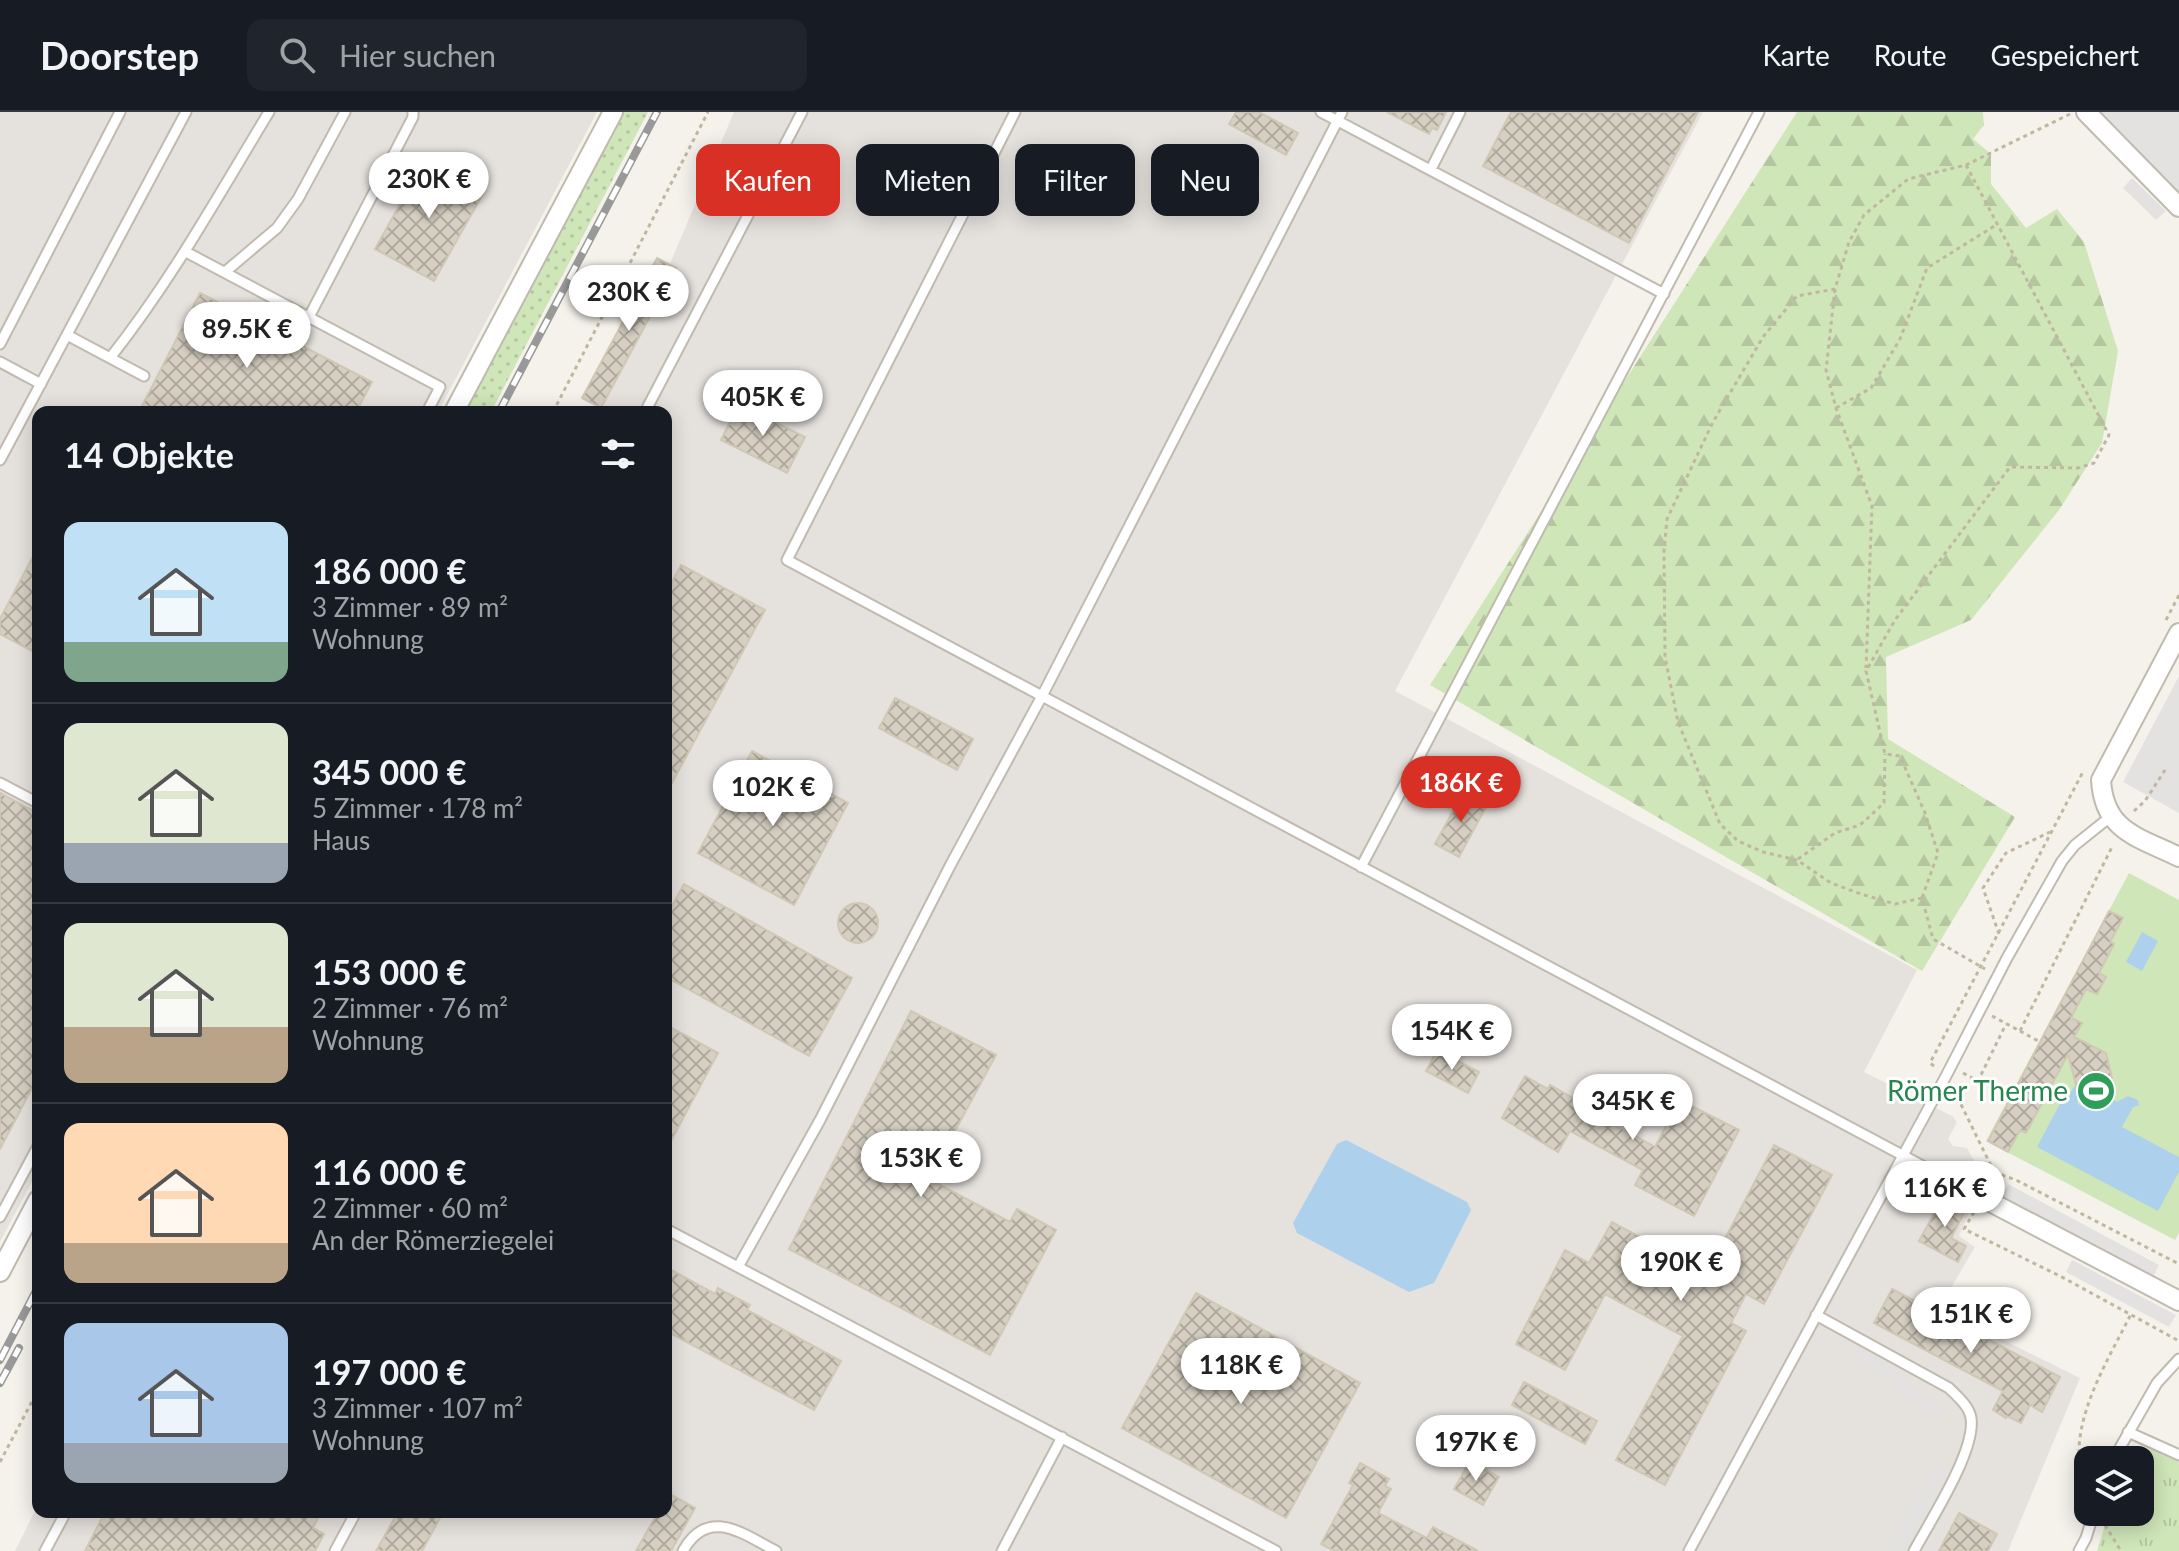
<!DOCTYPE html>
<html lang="de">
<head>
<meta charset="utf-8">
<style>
	:root { --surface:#171b24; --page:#20242c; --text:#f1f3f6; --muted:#9ea1a6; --line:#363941; --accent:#d93025 }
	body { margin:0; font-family:Lato,sans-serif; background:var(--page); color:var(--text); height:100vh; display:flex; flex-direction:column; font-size:30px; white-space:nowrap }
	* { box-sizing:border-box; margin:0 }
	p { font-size:26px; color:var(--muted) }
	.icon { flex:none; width:44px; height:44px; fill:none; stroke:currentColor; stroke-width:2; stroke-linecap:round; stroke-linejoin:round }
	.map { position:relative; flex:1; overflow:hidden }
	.side { position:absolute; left:32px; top:294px; width:640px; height:1112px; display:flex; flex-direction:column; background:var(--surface); border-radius:16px; box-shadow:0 4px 20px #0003 }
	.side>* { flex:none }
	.top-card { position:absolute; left:696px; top:32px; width:760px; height:72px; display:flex; gap:16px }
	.buttons { position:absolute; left:2074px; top:1334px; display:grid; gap:16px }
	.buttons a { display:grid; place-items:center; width:80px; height:80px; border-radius:16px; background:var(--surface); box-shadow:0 4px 20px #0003; font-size:40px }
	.price { position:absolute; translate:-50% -68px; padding:0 18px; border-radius:28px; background:#fff; color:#222; font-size:26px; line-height:52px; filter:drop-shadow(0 2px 4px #0008) }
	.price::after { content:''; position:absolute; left:50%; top:48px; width:24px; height:18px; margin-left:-12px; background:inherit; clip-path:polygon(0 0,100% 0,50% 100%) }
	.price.current { background:var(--accent); color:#fff }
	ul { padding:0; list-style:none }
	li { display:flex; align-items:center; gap:24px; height:200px; padding:0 32px }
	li+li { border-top:2px solid var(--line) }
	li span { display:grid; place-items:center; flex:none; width:224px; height:160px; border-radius:16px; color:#555 }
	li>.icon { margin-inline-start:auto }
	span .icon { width:96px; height:96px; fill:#fffc; stroke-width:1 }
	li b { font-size:34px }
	h2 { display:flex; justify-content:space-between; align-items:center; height:96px; padding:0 32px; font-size:34px }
	.tag { padding:0 28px; border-radius:16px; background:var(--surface); box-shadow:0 4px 20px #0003; font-size:28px; line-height:72px }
	.tag.current { background:var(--accent); color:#fff }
	header { display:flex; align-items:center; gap:48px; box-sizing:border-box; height:112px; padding:0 40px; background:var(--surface); border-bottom:2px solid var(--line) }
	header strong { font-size:38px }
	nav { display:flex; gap:44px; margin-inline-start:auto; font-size:28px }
	.search { width:560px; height:72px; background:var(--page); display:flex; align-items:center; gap:20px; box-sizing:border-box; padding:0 28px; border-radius:16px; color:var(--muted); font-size:30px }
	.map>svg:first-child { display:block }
	.industrial { fill:#e5e1dd }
	.grass { fill:url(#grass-dots) }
	.forest { fill:url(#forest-firs) }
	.park { fill:url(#park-tufts) }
	.pitch { fill:#cfe6b8 }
	.parking { fill:#e4e2e0 }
	.water { fill:#add0ec }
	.building { fill:url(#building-cross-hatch); stroke:#d0c7b5; stroke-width:2 }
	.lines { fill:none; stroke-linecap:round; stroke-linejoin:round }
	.lane-casing { stroke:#c0baaf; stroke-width:13 }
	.street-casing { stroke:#c0baaf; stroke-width:22 }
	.path { stroke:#c1b7a1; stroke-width:3; stroke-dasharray:4 4; stroke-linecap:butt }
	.lane { stroke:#fff; stroke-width:9 }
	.street { stroke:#fff; stroke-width:18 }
	.rail-casing { stroke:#999; stroke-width:8 }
	.rail { stroke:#fff; stroke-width:5; stroke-dasharray:15; stroke-linecap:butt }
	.labels { text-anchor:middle; stroke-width:6; stroke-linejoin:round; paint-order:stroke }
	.leisure-label { font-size:28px; fill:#27864d; stroke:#fff; text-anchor:end }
</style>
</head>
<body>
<header>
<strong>Doorstep</strong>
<div class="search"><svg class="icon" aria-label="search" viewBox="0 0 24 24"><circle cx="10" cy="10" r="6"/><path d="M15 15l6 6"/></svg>Hier suchen</div>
<nav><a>Karte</a><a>Route</a><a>Gespeichert</a></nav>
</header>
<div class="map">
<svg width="2179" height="1439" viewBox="0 0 2179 1439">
	<defs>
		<pattern id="grass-dots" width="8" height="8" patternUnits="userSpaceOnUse" patternTransform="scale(2)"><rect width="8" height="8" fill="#cfe6b8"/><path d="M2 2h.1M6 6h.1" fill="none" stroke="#b3c69f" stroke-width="1.8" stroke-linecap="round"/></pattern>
		<pattern id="forest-firs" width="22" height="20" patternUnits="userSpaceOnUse" patternTransform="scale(2)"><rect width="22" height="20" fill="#cfe6b8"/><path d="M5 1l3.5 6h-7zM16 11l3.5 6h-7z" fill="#b3c69f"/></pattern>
		<pattern id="park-tufts" width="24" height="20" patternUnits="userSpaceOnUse" patternTransform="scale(2)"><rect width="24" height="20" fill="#cfe6b8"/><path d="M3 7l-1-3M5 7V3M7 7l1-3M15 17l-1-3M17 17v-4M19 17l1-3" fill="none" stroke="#b3c69f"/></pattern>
		<pattern id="building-cross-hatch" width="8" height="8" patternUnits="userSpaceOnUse" patternTransform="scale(2)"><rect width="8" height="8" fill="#d6cfc2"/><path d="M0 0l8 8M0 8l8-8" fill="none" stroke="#b0aa9f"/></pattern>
	</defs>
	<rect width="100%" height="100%" fill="#f5f2ec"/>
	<path class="industrial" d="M0,0H597L438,300H38V1058L0,1130Z
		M734,0H1703L1395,579L1917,858L1864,960L1952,1004L1957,1010L1948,1027L1953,1034L1967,1036L1975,1051L1962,1075L1976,1084L1959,1124L1975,1135L1939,1196L2080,1266L2008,1439H15L38,1393V1400H666V300H599L645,211Z"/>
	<path class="grass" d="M623,0H648L491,300H464Z"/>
	<path class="forest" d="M1797,0H1983L1984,13L1973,27L1991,42V72L2026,116L2057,97L2084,130L2118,239L2102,331L2059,398L1971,508L1886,545L1888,627L2015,705L1922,859L1430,573Z"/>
	<path class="park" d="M2134,1336L2149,1337L2179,1350V1439H2097L2109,1400H2140V1348H2121L2125,1340Z"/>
	<path class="pitch" d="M2129,761L2179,788V1121L2175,1128L1986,1029Z"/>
	<path class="parking" d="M2096,0H2179V86Z
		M2132,66L2166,99L2156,108L2123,76Z
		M2179,564V701L2123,670Z
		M2008,1072L2159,1153L2153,1165L2002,1084Z
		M2072,1148L2176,1203L2169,1215L2066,1160Z
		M1857,1235L1899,1258L1912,1275L1948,1296L1941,1308L1904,1287L1893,1269L1851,1247Z
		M1935,1349L1949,1357L1922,1408L1905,1439H1887Z"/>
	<path class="water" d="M2142,820L2158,829L2142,859L2126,850Z
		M2074,974L2081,977L2077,987L2078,992L2088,997L2094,987L2106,983L2117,990L2128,984L2138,988L2139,993L2133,995L2122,1015L2179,1045V1060L2158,1099L2037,1035L2064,984L2068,986Z
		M1346,1028L1467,1090L1471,1098L1434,1171L1409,1180L1297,1121L1293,1111L1337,1032Z"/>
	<path class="building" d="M1236,0H1259L1298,21L1286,43L1229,12Z
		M1387,0H1446L1437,18L1432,16L1429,22Z
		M1511,0H1698L1629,131L1483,54Z
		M425,47L484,80L434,169L375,137Z
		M657,146L676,156L601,296L582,286Z
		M200,181L372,270L356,300H139Z
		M739,292L805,325L787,361L721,328Z
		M38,435V542L0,522V507Z
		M681,453L765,498L666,682V481Z
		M895,586L973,627L957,658L879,616Z
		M752,639L848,691L794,793L698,741Z
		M1464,679L1487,693L1459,745L1435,732Z
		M0,681L38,701V965L0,1037Z
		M684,772L852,866L809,944L666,865V805Z
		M838 811a20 20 0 1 1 40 0a20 20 0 1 1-40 0Z
		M2109,799L2123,806L2110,830L2114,832L2099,861L2106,865L2097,882L2086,877L2071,906L2082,911L2074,925L2106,941L2112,966L2100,972L2097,980L2090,975L2077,977L2068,942L2026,1021L2020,1018L2008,1040L1988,1029Z
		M911,899L996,943L929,1067L1010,1110L1017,1097L1056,1118L990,1243L789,1137Z
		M666,913L718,941L666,1038Z
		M1437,938L1479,960L1468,981L1426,959Z
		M1525,964L1548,977L1550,973L1585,993L1583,996L1655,1035L1680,988L1739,1018L1694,1104L1635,1073L1643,1058L1570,1019L1558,1040L1502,1006Z
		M1774,1033L1832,1063L1764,1192L1746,1182L1731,1211L1746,1219L1665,1373L1616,1348L1683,1224L1605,1182L1565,1258L1516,1232L1565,1138L1589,1151L1612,1110L1707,1161Z
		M1944,1083L1967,1095L1951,1126L1966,1134L1958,1150L1919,1129Z
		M666,1155L715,1182L718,1176L725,1180L750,1193L747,1198L841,1249L814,1298L666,1219Z
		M1892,1177L2060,1265L2042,1300L2030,1293L2021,1311L2007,1304L2006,1306L1993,1298L2003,1279L1874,1211Z
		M1196,1181L1360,1271L1286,1406L1122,1316Z
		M1524,1270L1597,1309L1585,1332L1512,1293Z
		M1470,1349L1499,1365L1483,1393L1454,1377Z
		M1360,1351L1389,1367L1385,1374L1391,1377L1378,1401L1427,1426L1433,1415L1478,1439H1334L1321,1432L1353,1373L1349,1371Z
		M666,1380L695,1396L671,1439H636L658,1400H666Z
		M105,1400H321L313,1416L324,1422L315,1439H85Z
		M398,1400H443L422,1439H376Z
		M1959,1401L1997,1422L1988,1439H1939Z"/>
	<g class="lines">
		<g class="lane-casing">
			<path id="lane" d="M1015,0L787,448L1962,1075
				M1321,0L1664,182
				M1431,57L1460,0
				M186,140L440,275L427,300
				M225,160L277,116L298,87L345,0
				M309,205L413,5V0
				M67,223L144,264
				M0,232L120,0
				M110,246C171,169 218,84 269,0
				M0,250L41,272
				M645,300L802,0
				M0,348L186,0
				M0,671L38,691
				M1361,755L1759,0
				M0,1105L38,1034
				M666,1117L1276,1439
				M738,1155L820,1008L951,752L1042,584L1342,0
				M1816,1203L1949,1276C1957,1284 1969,1294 1971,1306C1976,1339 1930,1409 1914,1439
				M2128,1320L2179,1343
				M2113,1348L2157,1271L2179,1247
				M45,1439L66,1400
				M335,1439L356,1400
				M683,1439C708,1394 743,1422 776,1439
				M1002,1439L1062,1325
				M1689,1439L1946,964L2007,846L2062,749L2075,733L2110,705
				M2079,1439L2086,1426L2094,1400"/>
		</g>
		<g class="street-casing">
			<path id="street" d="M2086,0L2179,95
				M454,300L613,0
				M2179,521L2101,668C2104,720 2139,725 2179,745
				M1962,1075L2179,1189
				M0,1160L38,1088"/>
		</g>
		<path class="path" d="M1966,53L2109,323L2094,351L2078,356L2010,355L1895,508L1866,559L1885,642L1900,644L1925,701L1938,741L1922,786L1933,827L1985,857
			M1835,177L1826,258L1836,296L1872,394L1866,556
			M1836,296L1871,276L1900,227L1927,156L1996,113
			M553,300L708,0
			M2166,508L2179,483
			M2134,699L2145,689L2165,658
			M1798,747L1835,721L1860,713L1884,691L1885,642
			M1922,786L1895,792L1861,782L1831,771L1797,748L1763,740L1738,729L1720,712L1678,610L1665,545L1664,439L1667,407L1713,310L1763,225L1797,184L1835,177L1849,130L1864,103L1908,67L1966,53L2070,2
			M1999,822L1983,776L2006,741L2050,720
			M1992,904L2020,919L2113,733
			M2020,919L2040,930
			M1934,954L1930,951L2084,658
			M1963,961L1978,969L2006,912
			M1954,978L1994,1060L1990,1068
			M1994,1060L2016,1068L2179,1152
			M1974,1100L1964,1117L2060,1164L2179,1229
			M0,1350L38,1278
			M2088,1388C2060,1323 2102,1260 2131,1202
			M2105,1413L2121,1439"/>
		<use href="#lane" class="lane"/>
		<use href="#street" class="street"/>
		<g class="rail-casing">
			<path id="rail" d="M499,300L657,0
				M0,1248L38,1175
				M0,1271L19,1236"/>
		</g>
		<use href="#rail" class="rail"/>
	</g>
	<defs>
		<g id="stadium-disc" transform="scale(2)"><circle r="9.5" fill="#2e9e5b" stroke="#fff"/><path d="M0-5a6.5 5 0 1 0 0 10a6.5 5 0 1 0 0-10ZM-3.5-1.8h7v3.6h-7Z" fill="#fff"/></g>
	</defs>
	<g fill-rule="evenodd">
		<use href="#stadium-disc" x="2096" y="979"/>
	</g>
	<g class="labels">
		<g class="leisure-label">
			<text x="2068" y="989">Römer Therme</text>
		</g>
	</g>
</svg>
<div class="buttons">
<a><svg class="icon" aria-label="layers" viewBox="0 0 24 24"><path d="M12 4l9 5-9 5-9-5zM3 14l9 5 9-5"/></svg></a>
</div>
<b class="price" style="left:429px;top:108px">230K €</b>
<b class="price" style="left:629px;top:221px">230K €</b>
<b class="price" style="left:247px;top:258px">89.5K €</b>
<b class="price" style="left:763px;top:326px">405K €</b>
<b class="price current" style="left:1461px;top:712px">186K €</b>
<b class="price" style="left:773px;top:716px">102K €</b>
<b class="price" style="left:1452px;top:960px">154K €</b>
<b class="price" style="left:1633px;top:1030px">345K €</b>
<b class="price" style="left:921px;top:1087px">153K €</b>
<b class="price" style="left:1945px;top:1117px">116K €</b>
<b class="price" style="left:1681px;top:1191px">190K €</b>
<b class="price" style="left:1971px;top:1243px">151K €</b>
<b class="price" style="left:1241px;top:1294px">118K €</b>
<b class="price" style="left:1476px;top:1371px">197K €</b>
<div class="top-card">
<a class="tag current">Kaufen</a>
<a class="tag">Mieten</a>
<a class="tag">Filter</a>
<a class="tag">Neu</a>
</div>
<section class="side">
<h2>14 Objekte<svg class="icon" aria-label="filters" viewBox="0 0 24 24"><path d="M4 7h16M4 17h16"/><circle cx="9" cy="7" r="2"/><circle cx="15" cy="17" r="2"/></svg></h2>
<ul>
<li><span style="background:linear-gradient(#bfe0f5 75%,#7fa58c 0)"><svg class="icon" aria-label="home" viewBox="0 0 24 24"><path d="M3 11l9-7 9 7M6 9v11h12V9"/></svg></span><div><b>186 000 €</b><p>3 Zimmer · 89 m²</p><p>Wohnung</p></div></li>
<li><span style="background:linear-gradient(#dfe7d0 75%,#9aa5b1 0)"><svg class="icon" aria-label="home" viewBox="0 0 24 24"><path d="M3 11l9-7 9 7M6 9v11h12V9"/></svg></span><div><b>345 000 €</b><p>5 Zimmer · 178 m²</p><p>Haus</p></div></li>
<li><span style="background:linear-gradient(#dfe7d0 65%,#b9a48a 0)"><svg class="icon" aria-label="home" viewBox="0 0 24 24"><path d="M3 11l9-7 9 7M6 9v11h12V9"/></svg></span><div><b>153 000 €</b><p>2 Zimmer · 76 m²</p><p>Wohnung</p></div></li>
<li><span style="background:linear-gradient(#ffd9b3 75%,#b9a48a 0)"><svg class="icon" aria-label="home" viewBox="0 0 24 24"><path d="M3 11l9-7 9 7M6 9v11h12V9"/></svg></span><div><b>116 000 €</b><p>2 Zimmer · 60 m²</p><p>An der Römerziegelei</p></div></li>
<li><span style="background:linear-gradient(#a9c7e8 75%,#9aa5b1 0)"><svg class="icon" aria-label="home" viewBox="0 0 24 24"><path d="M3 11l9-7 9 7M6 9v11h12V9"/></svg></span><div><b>197 000 €</b><p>3 Zimmer · 107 m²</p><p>Wohnung</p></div></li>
</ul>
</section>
</div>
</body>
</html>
